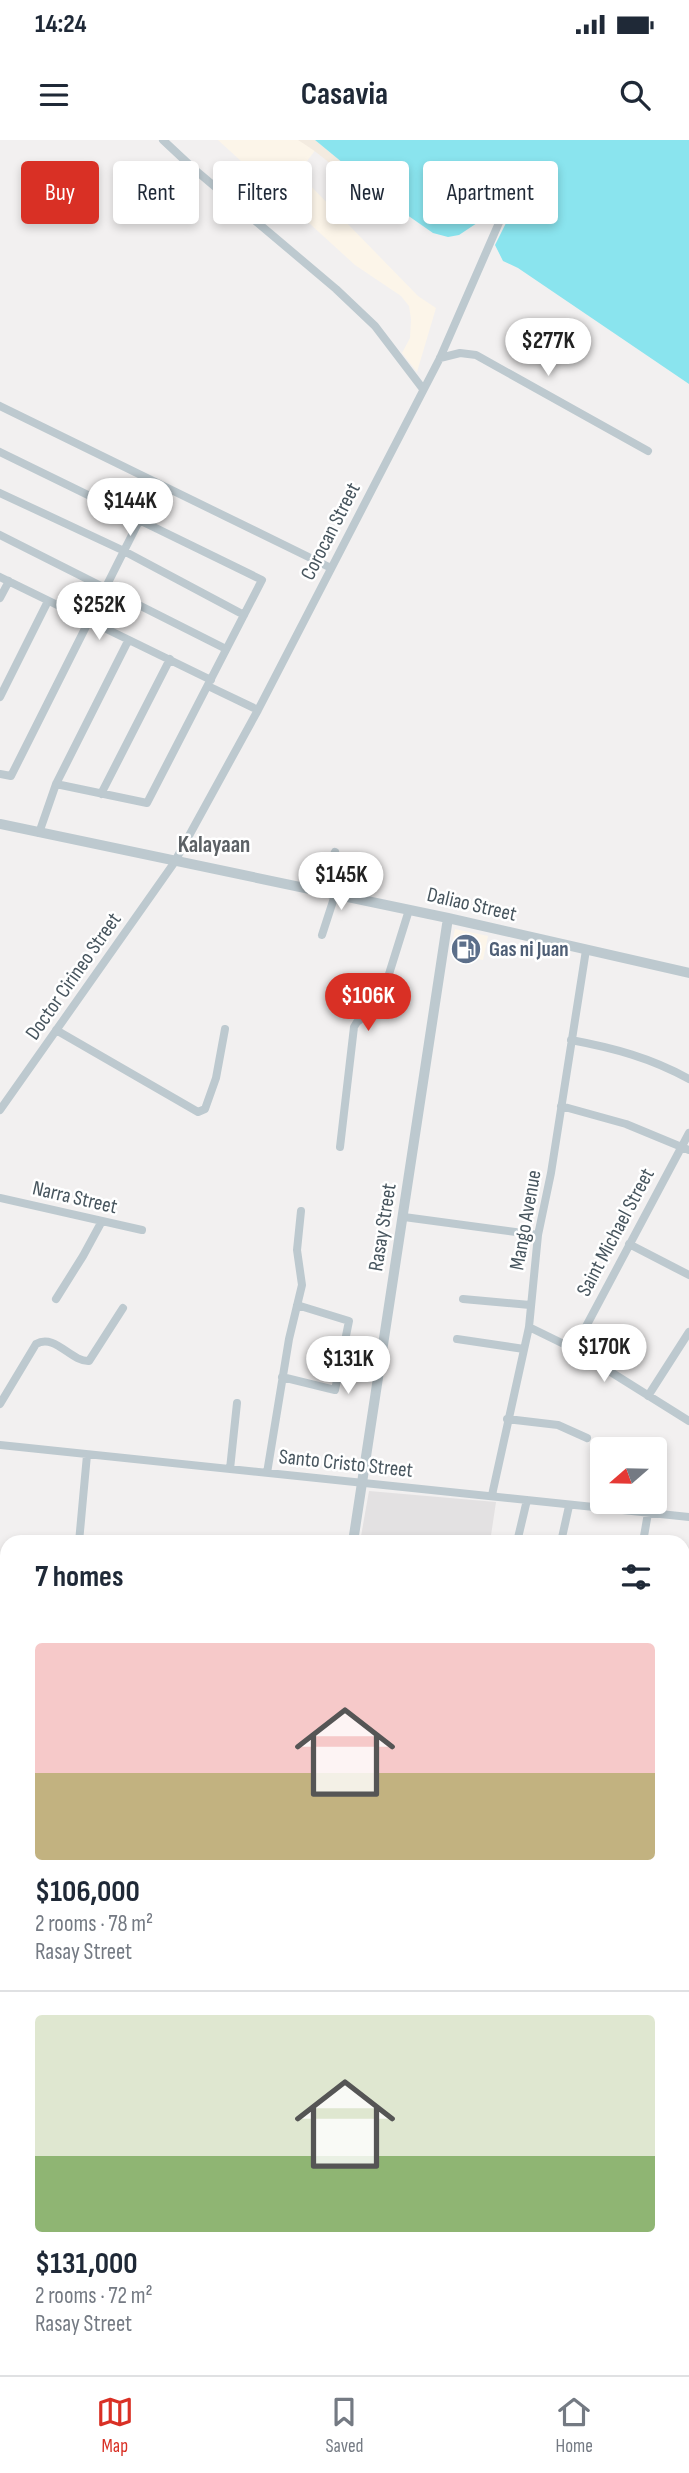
<!DOCTYPE html>
<html lang="en">
<head>
<meta charset="utf-8">
<style>
	:root { --surface:#fff; --page:#f2f2f3; --text:#1f2937; --muted:#747a83; --line:#e0e1e3; --accent:#d93025 }
	body { margin:0; font-family:"Sofia Sans Condensed",sans-serif; background:var(--page); color:var(--text); height:100vh; display:flex; flex-direction:column; font-size:26px; white-space:nowrap }
	* { box-sizing:border-box; margin:0 }
	p { font-size:23px; color:var(--muted) }
	.icon { flex:none; width:38px; height:38px; fill:none; stroke:currentColor; stroke-width:2; stroke-linecap:round; stroke-linejoin:round }
	.map { position:relative; flex:1; overflow:hidden }
	.drawer { position:absolute; left:0px; top:1395px; width:690px; height:842px; display:flex; flex-direction:column; background:var(--surface); border-radius:21px 21px 0 0; box-shadow:0 4px 10px #0003 }
	.drawer>* { flex:none }
	.banner { position:absolute; left:21px; top:21px; width:648px; height:63px; display:flex; gap:14px }
	.needle { width:46px; rotate:250deg }
	.controls { position:absolute; left:590px; top:1297px; display:grid; gap:14px }
	.controls a { display:grid; place-items:center; width:77px; height:77px; border-radius:7px; background:var(--surface); box-shadow:0 4px 10px #0003; font-size:35px }
	.price { position:absolute; translate:-50% -60px; padding:0 16px; border-radius:24px; background:#fff; color:#222; font-size:23px; line-height:46px; filter:drop-shadow(0 2px 4px #0008) }
	.price::after { content:''; position:absolute; left:50%; top:42px; width:21px; height:16px; margin-left:-10px; background:inherit; clip-path:polygon(0 0,100% 0,50% 100%) }
	.price.active { background:var(--accent); color:#fff }
	ul { padding:0; list-style:none }
	li { display:grid; align-content:center; gap:14px; height:371px; padding:0 35px }
	li+li { border-top:2px solid var(--line) }
	li span { display:grid; place-items:center; height:217px; border-radius:7px; color:#555 }
	li>.icon { margin-inline-start:auto }
	span .icon { width:126px; height:126px; fill:#fffc; stroke-width:1 }
	li b { font-size:30px }
	h2 { display:flex; justify-content:space-between; align-items:center; height:84px; padding:0 35px; font-size:30px }
	.tag { padding:0 24px; border-radius:7px; background:var(--surface); box-shadow:0 4px 10px #0003; font-size:24px; line-height:63px }
	.tag.active { background:var(--accent); color:#fff }
	.status { display:flex; justify-content:space-between; align-items:center; height:49px; padding:0 35px; background:var(--surface); direction:ltr }
	.status svg { height:19px; fill:currentColor }
	header { display:flex; justify-content:space-between; align-items:center; height:91px; padding:0 35px; background:var(--surface); font-size:32px; font-weight:700 }
	.menu { display:flex; justify-content:space-around; align-items:center; height:98px; border-top:2px solid var(--line); background:var(--surface); font-size:19px; color:var(--muted) }
	.menu a { display:grid; justify-items:center; gap:4px }
	.menu .active { color:var(--accent) }
	.map>svg:first-child { display:block }
	.commercial { fill:#fcf5e9 }
	.education { fill:#e3e1e2 }
	.sand { fill:#f3ebe0 }
	.water { fill:#8ae4ee }
	.lines { fill:none; stroke-linecap:round; stroke-linejoin:round }
	.minor { stroke:#bdc9cf; stroke-width:8 }
	.tertiary { stroke:#bdc9cf; stroke-width:10 }
	.secondary { stroke:#c0cdd7; stroke-width:12 }
	.labels { text-anchor:middle; stroke-width:5; stroke-linejoin:round; paint-order:stroke }
	.street-label { font-size:21px; fill:#47555e; stroke:#fff }
	.service-label { font-size:21px; font-weight:bold; fill:#4e5e75; stroke:#fff; text-anchor:start }
	.neighbourhood-label { font-size:23px; font-weight:bold; fill:#5c6165; stroke:#fff }
</style>
</head>
<body>
<div class="status"><b>14:24</b><svg viewBox="0 0 49 12"><path d="M0 12V9h3v3zM5 12V6h3v6zM10 12V3h3v9zM15 12V0h3v12zM26 1h20v11H26zM47 4h2v5h-2z"/></svg></div>
<header><svg class="icon" aria-label="menu" viewBox="0 0 24 24"><path d="M4 6h16M4 12h16M4 18h16"/></svg>Casavia<svg class="icon" aria-label="search" viewBox="0 0 24 24"><circle cx="10" cy="10" r="6"/><path d="M15 15l6 6"/></svg></header>
<div class="map">
<svg width="689" height="2235" viewBox="0 0 689 2235">
	<rect width="100%" height="100%" fill="#f2f0f0"/>
	<path class="commercial" d="M218,0H315L320,4L298,33L418,156L436,168L417,232L402,213L410,198L411,179L409,166L401,156L355,125Z
		M455,789L488,796L483,820L450,813Z
		M229,2230H399L405,2235H228Z"/>
	<path class="education" d="M369,1351L496,1362L490,1402H360Z
		M4,2029L7,2032V2214L0,2222V2033Z"/>
	<path class="sand" d="M298,0H315L400,70C371,72 356,48 338,30C325,19 313,9 298,0Z"/>
	<path class="water" d="M315,0H689V244L518,128L503,121L495,105L513,69L505,57L480,81L459,95L448,97L433,93L400,70Z"/>
	<g class="lines">
		<path class="minor" d="M163,0L194,29L336,149L375,186L423,249
			M440,218L460,213L476,215L648,311
			M0,266L331,428
			M0,312L262,440L147,663L56,644
			M0,353L122,410L244,475
			M0,395L226,509
			M0,437L211,540
			M0,458L9,441
			M208,546L258,570
			M0,557L48,461
			M0,634L11,636L139,381
			M101,654L170,519
			M39,693L56,644L128,501
			M317,751L335,712
			M322,795L335,755
			M56,890L198,972L205,969L216,938L225,889
			M571,900C614,908 651,918 689,939
			M561,966L626,984L689,1010
			M0,970L174,723L258,570L440,218L505,69
			M340,1007L354,887L357,882L379,866L409,770
			M0,1058L142,1090
			M404,1077L538,1095
			M629,1104L689,1135
			M56,1159L83,1116L102,1081
			M463,1159L530,1165
			M529,1187L574,1209L689,1281
			M457,1199L524,1209
			M574,1209L689,993
			M341,1221L380,1230
			M282,1237L335,1250L349,1181L297,1165
			M648,1256L689,1192
			M0,1264L36,1204C55,1193 71,1222 89,1221L123,1168
			M507,1279L558,1285L587,1298
			M0,1305L689,1377
			M230,1329L237,1263
			M267,1333L289,1199L302,1145L297,1110L301,1071
			M492,1355L529,1187L538,1095L551,1033L586,810
			M17,1401L26,1402
			M79,1402L87,1315
			M517,1402L527,1360
			M561,1402L569,1366
			M643,1402L648,1373
			M682,1506L689,1481
			M0,1521L7,1522
			M682,1582L689,1583
			M682,1674L689,1675
			M682,1754H689
			M0,1785L7,1797
			M682,1916L689,1897
			M106,2230L114,2235
			M408,2230L414,2235
			M0,2233L7,2225"/>
		<path class="tertiary" d="M0,684L448,778L689,833
			M353,1402L448,778
			M0,1865L7,1866
			M682,2026L689,2027
			M682,2217L689,2227
			M221,2235L222,2230"/>
		<path class="secondary" d="M682,2173L689,2168
			M590,2235L598,2230"/>
	</g>
	<defs>
		<g id="fuel-disc" transform="scale(1.575)"><circle r="9.5" fill="#5c6f8a" stroke="#fff"/><path d="M-5.5-6h7V0h2V4h1.3V-2.5L3-4.5l.8-.8L6-3V5H2.5V1h-1V6h-7ZM-4.2-4.7v3.2H.2V-4.7Z" fill="#fff"/></g>
	</defs>
	<g fill-rule="evenodd">
		<use href="#fuel-disc" x="466" y="809"/>
	</g>
	<g class="labels">
		<g class="street-label">
			<text transform="translate(330 391) rotate(-63)" y="7">Corocan Street</text>
			<text transform="translate(472 764) rotate(13)" y="7">Daliao Street</text>
			<text transform="translate(73 836) rotate(-55)" y="7">Doctor Cirineo Street</text>
			<text transform="translate(75 1057) rotate(13)" y="7">Narra Street</text>
			<text transform="translate(525 1080) rotate(-80)" y="7">Mango Avenue</text>
			<text transform="translate(382 1087) rotate(-81)" y="7">Rasay Street</text>
			<text transform="translate(615 1092) rotate(-62)" y="7">Saint Michael Street</text>
			<text transform="translate(346 1323) rotate(6)" y="7">Santo Cristo Street</text>
		</g>
		<g class="service-label">
			<text x="489" y="816">Gas ni Juan</text>
		</g>
		<g class="neighbourhood-label">
			<text x="214" y="712">Kalayaan</text>
		</g>
	</g>
</svg>
<div class="controls">
<a><svg class="needle" viewBox="-14 -14 28 28"><path d="M0-13l5 13h-10z" fill="#e53935"/><path d="M0 13l5-13h-10z" fill="#747a83"/></svg></a>
</div>
<b class="price" style="left:548px;top:238px">$277K</b>
<b class="price" style="left:130px;top:398px">$144K</b>
<b class="price" style="left:99px;top:502px">$252K</b>
<b class="price" style="left:341px;top:772px">$145K</b>
<b class="price active" style="left:368px;top:893px">$106K</b>
<b class="price" style="left:604px;top:1244px">$170K</b>
<b class="price" style="left:348px;top:1256px">$131K</b>
<div class="banner">
<a class="tag active">Buy</a>
<a class="tag">Rent</a>
<a class="tag">Filters</a>
<a class="tag">New</a>
<a class="tag">Apartment</a>
</div>
<section class="drawer">
<h2>7 homes<svg class="icon" aria-label="filters" viewBox="0 0 24 24"><path d="M4 7h16M4 17h16"/><circle cx="9" cy="7" r="2"/><circle cx="15" cy="17" r="2"/></svg></h2>
<ul>
<li><span style="background:linear-gradient(#f6c9c9 60%,#c2b280 0)"><svg class="icon" aria-label="home" viewBox="0 0 24 24"><path d="M3 11l9-7 9 7M6 9v11h12V9"/></svg></span><div><b>$106,000</b><p>2 rooms · 78 m²</p><p>Rasay Street</p></div></li>
<li><span style="background:linear-gradient(#dfe7d0 65%,#8fb573 0)"><svg class="icon" aria-label="home" viewBox="0 0 24 24"><path d="M3 11l9-7 9 7M6 9v11h12V9"/></svg></span><div><b>$131,000</b><p>2 rooms · 72 m²</p><p>Rasay Street</p></div></li>
</ul>
</section>
</div>
<nav class="menu">
<a class="active"><svg class="icon" aria-label="map" viewBox="0 0 24 24"><path d="M3 6l6-2 6 2 6-2v14l-6 2-6-2-6 2zM9 4v14M15 6v14"/></svg>Map</a>
<a><svg class="icon" aria-label="saved" viewBox="0 0 24 24"><path d="M7 4h10v16l-5-4-5 4z"/></svg>Saved</a>
<a><svg class="icon" aria-label="home" viewBox="0 0 24 24"><path d="M3 11l9-7 9 7M6 9v11h12V9"/></svg>Home</a>
</nav>
</body>
</html>
